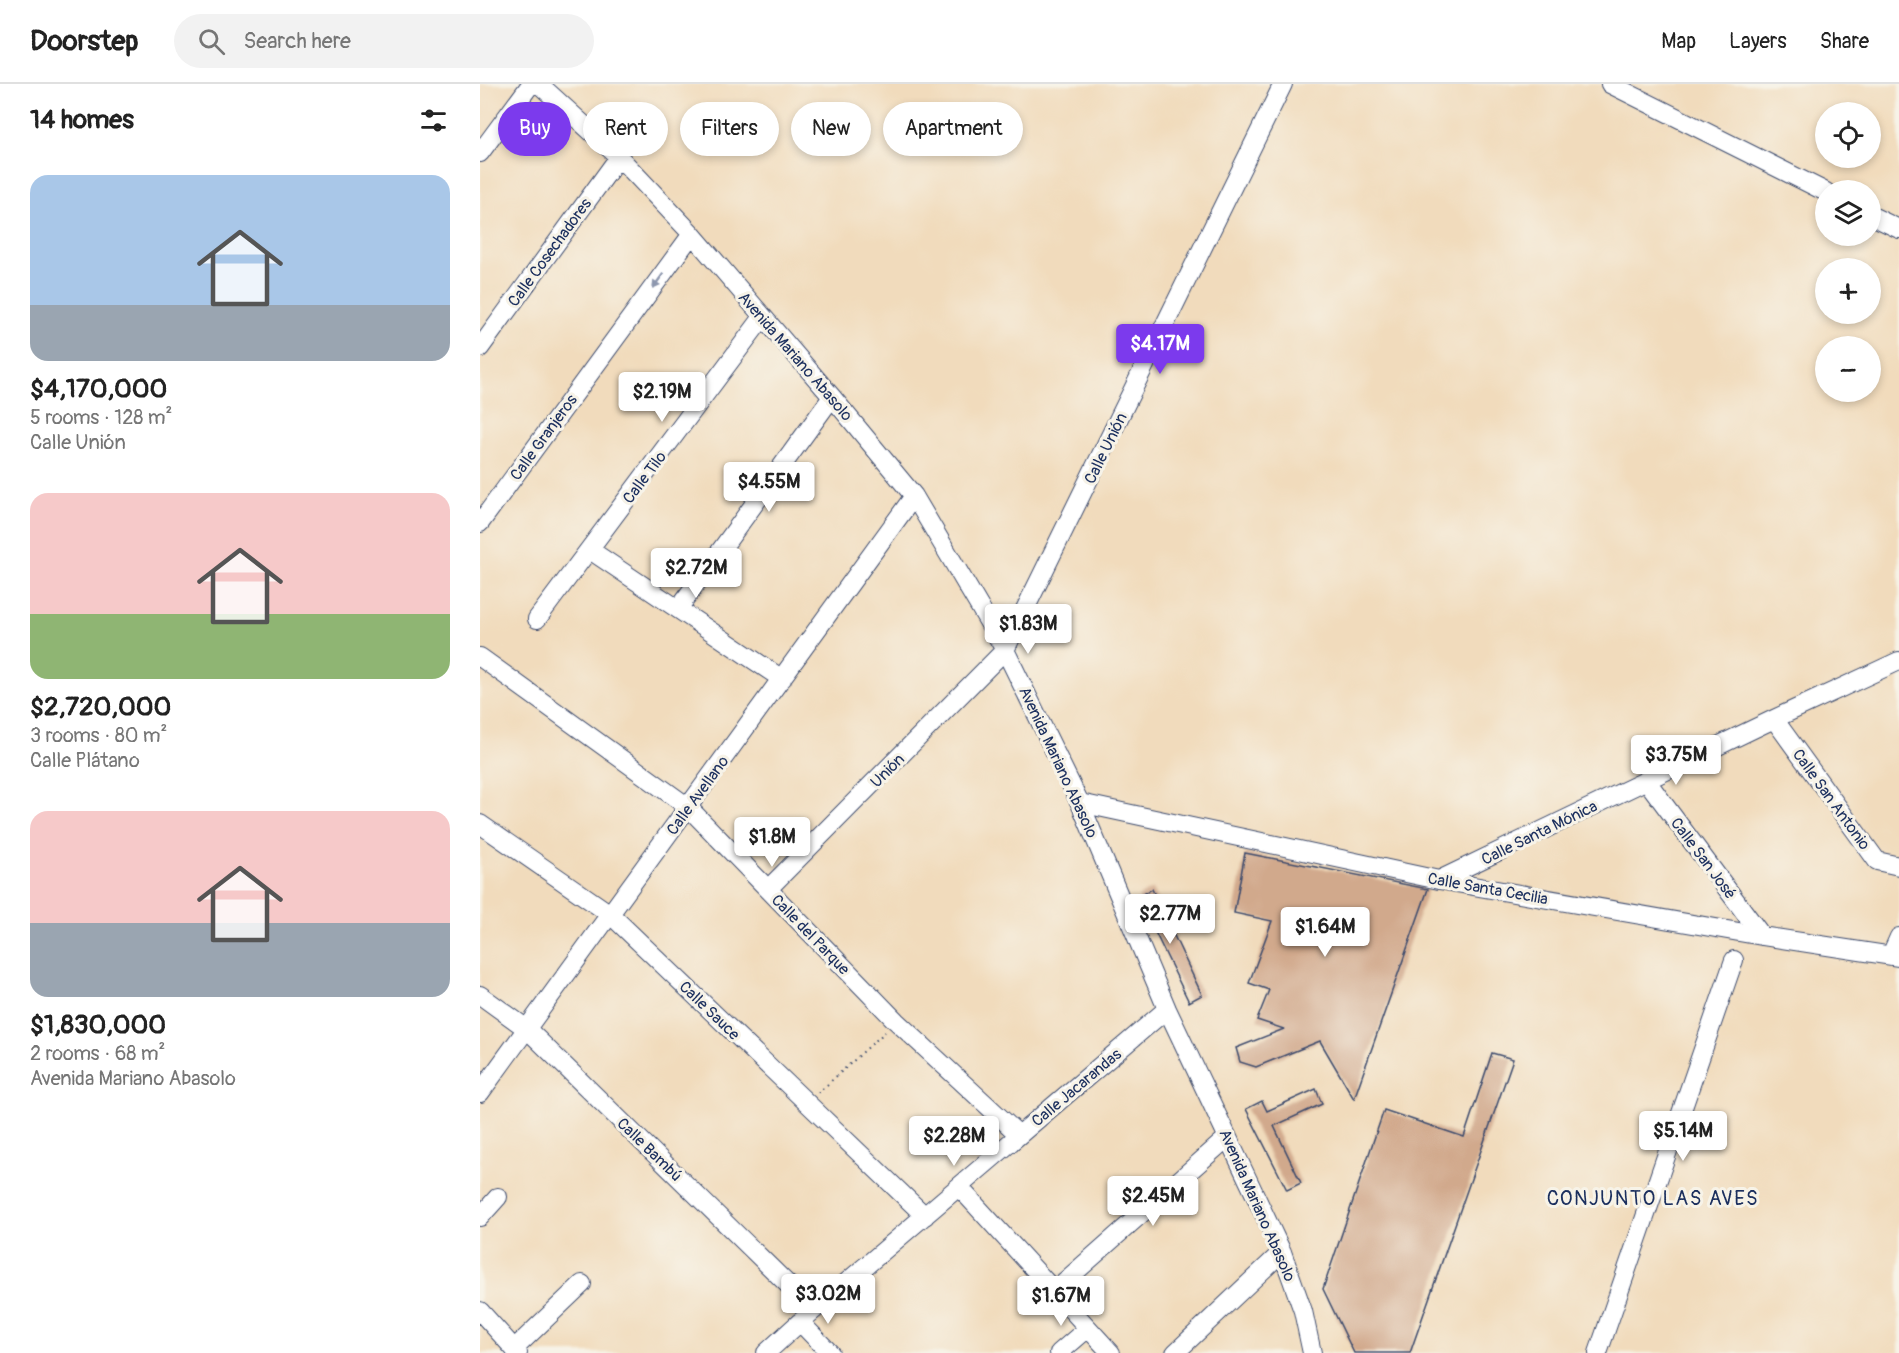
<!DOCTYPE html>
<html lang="en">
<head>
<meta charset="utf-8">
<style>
	:root { --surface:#fff; --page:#f2f2f2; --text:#222; --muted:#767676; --line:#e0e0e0; --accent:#7c3aed }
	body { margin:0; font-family:Pangolin,sans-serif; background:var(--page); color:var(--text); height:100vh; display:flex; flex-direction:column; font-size:22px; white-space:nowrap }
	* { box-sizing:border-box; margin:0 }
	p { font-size:20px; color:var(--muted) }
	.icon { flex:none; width:33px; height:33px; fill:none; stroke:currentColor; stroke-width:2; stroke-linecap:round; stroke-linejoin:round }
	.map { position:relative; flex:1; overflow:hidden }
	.details { display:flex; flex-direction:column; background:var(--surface); width:480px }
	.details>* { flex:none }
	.guide { position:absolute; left:18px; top:18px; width:570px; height:54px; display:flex; gap:12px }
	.controls { position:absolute; left:1335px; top:18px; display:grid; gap:12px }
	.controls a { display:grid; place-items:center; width:66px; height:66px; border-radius:50%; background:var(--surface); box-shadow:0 3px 9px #0003; font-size:30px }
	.price { position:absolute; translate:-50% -51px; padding:0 14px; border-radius:6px; background:#fff; color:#222; font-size:20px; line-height:39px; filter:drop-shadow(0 2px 3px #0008) }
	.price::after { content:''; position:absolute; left:50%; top:36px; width:18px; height:14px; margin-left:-9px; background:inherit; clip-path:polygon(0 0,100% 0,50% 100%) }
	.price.on { background:var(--accent); color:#fff }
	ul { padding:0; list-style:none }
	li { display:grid; align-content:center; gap:12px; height:318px; padding:0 30px }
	li span { display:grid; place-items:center; height:186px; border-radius:18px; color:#555 }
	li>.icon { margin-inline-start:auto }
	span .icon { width:108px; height:108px; fill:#fffc; stroke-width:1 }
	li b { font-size:26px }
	h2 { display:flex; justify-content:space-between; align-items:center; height:72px; padding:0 30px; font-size:26px }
	.chip { padding:0 21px; border-radius:27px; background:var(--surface); box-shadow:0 3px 9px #0003; font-size:21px; line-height:54px }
	.chip.on { background:var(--accent); color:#fff }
	header { display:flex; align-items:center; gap:36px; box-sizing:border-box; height:84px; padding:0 30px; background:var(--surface); border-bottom:2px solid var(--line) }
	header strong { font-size:28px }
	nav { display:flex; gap:33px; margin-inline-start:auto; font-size:21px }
	.search { width:420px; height:54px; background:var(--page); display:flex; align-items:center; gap:15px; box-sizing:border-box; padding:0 21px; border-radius:33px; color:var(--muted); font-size:22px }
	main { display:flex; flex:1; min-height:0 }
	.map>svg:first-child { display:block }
	.building { fill:#d1a98c }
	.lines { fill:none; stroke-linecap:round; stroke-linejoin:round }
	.minor-casing { stroke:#3b496c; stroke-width:20 }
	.path { stroke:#3b496c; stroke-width:2; stroke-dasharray:1.5 4.5; stroke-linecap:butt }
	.minor { stroke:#fff; stroke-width:18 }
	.oneway { fill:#8d97ae }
	.labels { text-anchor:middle; stroke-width:6; stroke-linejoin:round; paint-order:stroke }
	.street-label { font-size:16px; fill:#1b2f5e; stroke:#f7f3e8 }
	.quarter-label { font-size:20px; letter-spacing:1.5px; fill:#1b2f5e; stroke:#f7f3e8 }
</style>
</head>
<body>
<header>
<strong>Doorstep</strong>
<div class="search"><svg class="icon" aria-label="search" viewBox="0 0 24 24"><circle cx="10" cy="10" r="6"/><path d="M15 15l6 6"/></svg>Search here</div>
<nav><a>Map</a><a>Layers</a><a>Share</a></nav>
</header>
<main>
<section class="details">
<h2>14 homes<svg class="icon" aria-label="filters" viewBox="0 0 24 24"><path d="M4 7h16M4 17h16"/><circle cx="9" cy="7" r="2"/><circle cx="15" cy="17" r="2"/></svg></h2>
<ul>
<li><span style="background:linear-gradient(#a9c7e8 70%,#9aa5b1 0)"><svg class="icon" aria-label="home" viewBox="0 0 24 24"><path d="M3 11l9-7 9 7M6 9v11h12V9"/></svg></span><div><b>$4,170,000</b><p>5 rooms · 128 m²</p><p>Calle Unión</p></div></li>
<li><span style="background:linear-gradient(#f6c9c9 65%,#8fb573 0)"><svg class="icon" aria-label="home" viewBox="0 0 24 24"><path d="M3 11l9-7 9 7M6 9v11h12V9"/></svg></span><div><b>$2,720,000</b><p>3 rooms · 80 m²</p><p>Calle Plátano</p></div></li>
<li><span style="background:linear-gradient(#f6c9c9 60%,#9aa5b1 0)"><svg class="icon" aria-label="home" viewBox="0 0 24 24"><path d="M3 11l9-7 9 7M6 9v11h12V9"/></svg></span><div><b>$1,830,000</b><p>2 rooms · 68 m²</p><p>Avenida Mariano Abasolo</p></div></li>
</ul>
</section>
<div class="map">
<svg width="1419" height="1269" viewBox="0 0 1419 1269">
	<rect width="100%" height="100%" fill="#f7f3e8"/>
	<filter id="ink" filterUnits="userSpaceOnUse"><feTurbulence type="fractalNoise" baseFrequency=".0167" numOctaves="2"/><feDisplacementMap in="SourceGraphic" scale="12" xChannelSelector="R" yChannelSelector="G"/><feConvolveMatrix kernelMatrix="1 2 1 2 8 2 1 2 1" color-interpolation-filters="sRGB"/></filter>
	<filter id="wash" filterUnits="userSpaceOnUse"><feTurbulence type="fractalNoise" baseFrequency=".008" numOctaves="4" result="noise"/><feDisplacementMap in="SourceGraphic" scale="24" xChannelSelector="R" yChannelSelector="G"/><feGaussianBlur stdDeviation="1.35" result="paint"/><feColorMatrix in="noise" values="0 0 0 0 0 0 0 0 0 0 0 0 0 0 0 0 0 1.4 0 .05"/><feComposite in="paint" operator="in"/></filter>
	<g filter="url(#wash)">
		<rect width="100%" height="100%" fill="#f1dbbc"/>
		<g id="blocks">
			<path class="building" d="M765,769L948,805L874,1015L840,957L776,983L760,978L756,964L804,945L777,936L789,906L769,899L792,837L754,829Z
				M672,805L722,911L709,918L658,813Z
				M1012,969L1033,975L930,1269H874L843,1205L904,1026L984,1053Z
				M836,1005L842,1020L794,1042L821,1099L807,1106L766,1025L782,1017L787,1027Z"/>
		</g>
	</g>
	<g filter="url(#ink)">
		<use href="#blocks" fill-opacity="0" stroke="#3b496c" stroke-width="1.5"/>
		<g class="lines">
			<g class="minor-casing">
				<path id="minor" d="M59,0L139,73L212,150L352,313L434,412L525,566L600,719L687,925L802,1168L823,1227L832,1269
					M1130,0L1346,108
					M0,69L51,0
					M1390,131L1419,145
					M0,264L139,73
					M0,439L212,150
					M110,466L302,595
					M198,525L352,313
					M57,535L283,233
					M0,573L208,723L416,937L539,1051
					M1294,635L1397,777L1419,782
					M1166,696L1282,852
					M600,719L959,796L1282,852L1419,873
					M0,740L130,830L445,1132
					M959,796L1294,635L1419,577
					M288,805L525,566L803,0
					M1411,871L1419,853
					M0,911L47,945L334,1226
					M0,1009L434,412
					M479,1103L631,1269
					M0,1133L18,1113
					M575,1206L747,1054
					M0,1227L38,1269
					M320,1238L350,1269
					M34,1265L102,1200
					M286,1269L320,1238L687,925
					M579,1269L608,1244
					M695,1269L802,1168
					M1118,1269L1254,876"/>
			</g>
			<path class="path" d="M338,1009L405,948"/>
			<use href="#minor" class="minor"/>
		</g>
		<defs><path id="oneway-solid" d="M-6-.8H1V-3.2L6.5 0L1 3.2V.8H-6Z" transform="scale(1.5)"/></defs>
		<use class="oneway" href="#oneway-solid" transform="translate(178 197) rotate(126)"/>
	</g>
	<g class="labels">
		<g class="street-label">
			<text transform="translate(69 168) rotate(-54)" y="6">Calle Cosechadores</text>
			<text transform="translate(316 272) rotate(49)" y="6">Avenida Mariano Abasolo</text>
			<text transform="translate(63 353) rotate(-54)" y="6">Calle Granjeros</text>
			<text transform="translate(625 364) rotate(-64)" y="6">Calle Unión</text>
			<text transform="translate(164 393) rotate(-53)" y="6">Calle Tilo</text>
			<text transform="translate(579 678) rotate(65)" y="6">Avenida Mariano Abasolo</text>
			<text transform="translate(407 686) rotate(-45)" y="6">Unión</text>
			<text transform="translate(217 711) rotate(-54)" y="6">Calle Avellano</text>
			<text transform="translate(1352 715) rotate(54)" y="6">Calle San Antonio</text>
			<text transform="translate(1059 748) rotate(-26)" y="6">Calle Santa Mónica</text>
			<text transform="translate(1224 774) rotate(53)" y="6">Calle San José</text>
			<text transform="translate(1008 804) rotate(10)" y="6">Calle Santa Cecilia</text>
			<text transform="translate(331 850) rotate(46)" y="6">Calle del Parque</text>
			<text transform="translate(230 926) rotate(44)" y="6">Calle Sauce</text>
			<text transform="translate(596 1003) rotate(-40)" y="6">Calle Jacarandas</text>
			<text transform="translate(170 1065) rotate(44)" y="6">Calle Bambú</text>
			<text transform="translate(778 1121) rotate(66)" y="6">Avenida Mariano Abasolo</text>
		</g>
		<g class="quarter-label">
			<text x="1173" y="1121">CONJUNTO LAS AVES</text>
		</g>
	</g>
</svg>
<div class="controls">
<a><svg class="icon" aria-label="locate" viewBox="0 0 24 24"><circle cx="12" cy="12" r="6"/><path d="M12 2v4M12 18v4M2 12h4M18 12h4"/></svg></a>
<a><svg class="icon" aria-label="layers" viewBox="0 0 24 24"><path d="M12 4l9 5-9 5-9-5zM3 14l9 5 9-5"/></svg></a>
<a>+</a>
<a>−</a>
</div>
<b class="price on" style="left:680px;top:291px">$4.17M</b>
<b class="price" style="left:182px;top:339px">$2.19M</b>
<b class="price" style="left:289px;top:429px">$4.55M</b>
<b class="price" style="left:216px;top:515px">$2.72M</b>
<b class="price" style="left:548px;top:571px">$1.83M</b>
<b class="price" style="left:1196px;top:702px">$3.75M</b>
<b class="price" style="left:292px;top:784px">$1.8M</b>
<b class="price" style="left:690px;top:861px">$2.77M</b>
<b class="price" style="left:845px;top:874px">$1.64M</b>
<b class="price" style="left:1203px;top:1078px">$5.14M</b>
<b class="price" style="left:474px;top:1083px">$2.28M</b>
<b class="price" style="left:673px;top:1143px">$2.45M</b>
<b class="price" style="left:348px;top:1241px">$3.02M</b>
<b class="price" style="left:581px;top:1243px">$1.67M</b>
<div class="guide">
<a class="chip on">Buy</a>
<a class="chip">Rent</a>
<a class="chip">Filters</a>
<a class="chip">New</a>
<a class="chip">Apartment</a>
</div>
</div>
</main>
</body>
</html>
